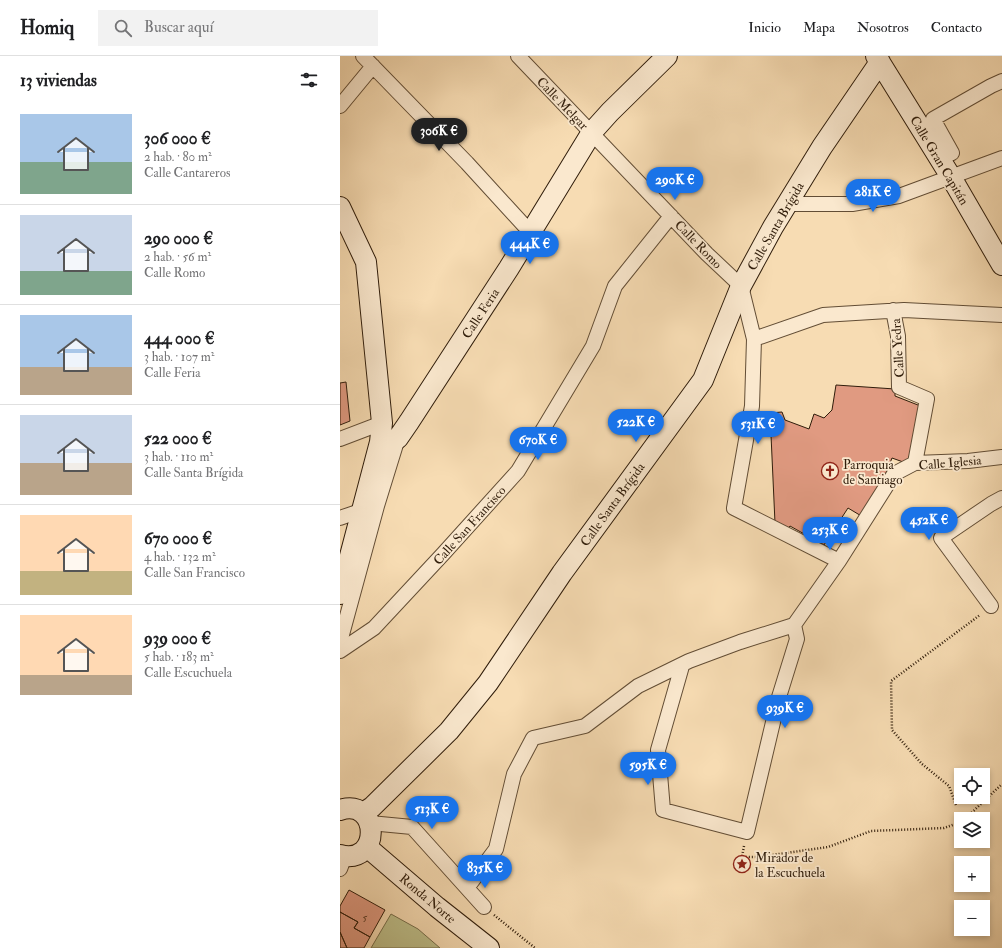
<!DOCTYPE html>
<html lang="es">
<head>
<meta charset="utf-8">
<style>
	:root { --surface:#fff; --page:#f2f2f2; --text:#202124; --muted:#757577; --line:#e0e0e0; --accent:#1a73e8 }
	body { margin:0; font-family:"IM FELL Double Pica",serif; background:var(--page); color:var(--text); height:100vh; display:flex; flex-direction:column; font-size:15px; white-space:nowrap }
	* { box-sizing:border-box; margin:0 }
	p { font-size:13px; color:var(--muted) }
	.icon { flex:none; width:22px; height:22px; fill:none; stroke:currentColor; stroke-width:2; stroke-linecap:round; stroke-linejoin:round }
	.map { position:relative; flex:1; overflow:hidden }
	.drawer { display:flex; flex-direction:column; background:var(--surface); width:340px }
	.drawer>* { flex:none }
	.tools { position:absolute; left:614px; top:712px; display:grid; gap:8px }
	.tools a { display:grid; place-items:center; width:36px; height:36px; border-radius:0px; background:var(--surface); box-shadow:0 2px 6px #0003; font-size:20px }
	.price { position:absolute; translate:-50% -34px; padding:0 9px; border-radius:14px; background:var(--accent); color:#fff; font-size:13px; line-height:26px; filter:drop-shadow(0 1px 2px #0008) }
	.price::after { content:''; position:absolute; left:50%; top:24px; width:12px; height:9px; margin-left:-6px; background:inherit; clip-path:polygon(0 0,100% 0,50% 100%) }
	.price.active { background:#222; color:#fff }
	ul { padding:0; list-style:none }
	li { display:flex; align-items:center; gap:12px; height:100px; padding:0 20px }
	li+li { border-top:1px solid var(--line) }
	li span { display:grid; place-items:center; flex:none; width:112px; height:80px; border-radius:0px; color:#555 }
	li>.icon { margin-inline-start:auto }
	span .icon { width:48px; height:48px; fill:#fffc; stroke-width:1 }
	li b { font-size:17px }
	h2 { display:flex; justify-content:space-between; align-items:center; height:48px; padding:0 20px; font-size:17px }
	header { display:flex; align-items:center; gap:24px; box-sizing:border-box; height:56px; padding:0 20px; background:var(--surface); border-bottom:1px solid var(--line) }
	header strong { font-size:19px }
	nav { display:flex; gap:22px; margin-inline-start:auto; font-size:14px }
	.search { width:280px; height:36px; background:var(--page); display:flex; align-items:center; gap:10px; box-sizing:border-box; padding:0 14px; border-radius:0px; color:var(--muted); font-size:15px }
	main { display:flex; flex:1; min-height:0 }
	.map>svg:first-child { display:block }
	.green { fill:#bec08b; stroke:#776e4b }
	.building { fill:#e09a81; stroke:#301d0b }
	.lines { fill:none; stroke-linecap:round; stroke-linejoin:round }
	.street-casing { stroke:#624d35; stroke-width:16 }
	.secondary-casing { stroke:#301d0b; stroke-width:22 }
	.path { stroke:#301d0b; stroke-width:2.5; stroke-dasharray:1 2; stroke-linecap:butt }
	.street { stroke:#fae8ce; stroke-width:14 }
	.secondary { stroke:#fae8ce; stroke-width:20 }
	.labels { text-anchor:middle; stroke-width:3.5; stroke-linejoin:round; paint-order:stroke }
	.number-label { font-size:11px; fill:#5c3c28 }
	.street-label { font-size:13px; fill:#301d0b; stroke:#fae8ce }
	.poi-label { font-size:13px; fill:#301d0b; stroke:#fae8ce; text-anchor:start }
</style>
</head>
<body>
<header>
<strong>Homiq</strong>
<div class="search"><svg class="icon" aria-label="search" viewBox="0 0 24 24"><circle cx="10" cy="10" r="6"/><path d="M15 15l6 6"/></svg>Buscar aquí</div>
<nav><a>Inicio</a><a>Mapa</a><a>Nosotros</a><a>Contacto</a></nav>
</header>
<main>
<section class="drawer">
<h2>13 viviendas<svg class="icon" aria-label="filters" viewBox="0 0 24 24"><path d="M4 7h16M4 17h16"/><circle cx="9" cy="7" r="2"/><circle cx="15" cy="17" r="2"/></svg></h2>
<ul>
<li><span style="background:linear-gradient(#a9c7e8 60%,#7fa58c 0)"><svg class="icon" aria-label="home" viewBox="0 0 24 24"><path d="M3 11l9-7 9 7M6 9v11h12V9"/></svg></span><div><b>306 000 €</b><p>2 hab. · 80 m²</p><p>Calle Cantareros</p></div></li>
<li><span style="background:linear-gradient(#c9d6e8 70%,#7fa58c 0)"><svg class="icon" aria-label="home" viewBox="0 0 24 24"><path d="M3 11l9-7 9 7M6 9v11h12V9"/></svg></span><div><b>290 000 €</b><p>2 hab. · 56 m²</p><p>Calle Romo</p></div></li>
<li><span style="background:linear-gradient(#a9c7e8 65%,#b9a48a 0)"><svg class="icon" aria-label="home" viewBox="0 0 24 24"><path d="M3 11l9-7 9 7M6 9v11h12V9"/></svg></span><div><b>444 000 €</b><p>3 hab. · 107 m²</p><p>Calle Feria</p></div></li>
<li><span style="background:linear-gradient(#c9d6e8 60%,#b9a48a 0)"><svg class="icon" aria-label="home" viewBox="0 0 24 24"><path d="M3 11l9-7 9 7M6 9v11h12V9"/></svg></span><div><b>522 000 €</b><p>3 hab. · 110 m²</p><p>Calle Santa Brígida</p></div></li>
<li><span style="background:linear-gradient(#ffd9b3 70%,#c2b280 0)"><svg class="icon" aria-label="home" viewBox="0 0 24 24"><path d="M3 11l9-7 9 7M6 9v11h12V9"/></svg></span><div><b>670 000 €</b><p>4 hab. · 132 m²</p><p>Calle San Francisco</p></div></li>
<li><span style="background:linear-gradient(#ffd9b3 75%,#b9a48a 0)"><svg class="icon" aria-label="home" viewBox="0 0 24 24"><path d="M3 11l9-7 9 7M6 9v11h12V9"/></svg></span><div><b>939 000 €</b><p>5 hab. · 183 m²</p><p>Calle Escuchuela</p></div></li>
</ul>
</section>
<div class="map">
<svg width="662" height="892" viewBox="0 0 662 892">
	<rect width="100%" height="100%" fill="#f7dcb3"/>
	<filter id="stains"><feTurbulence type="fractalNoise" baseFrequency=".005" numOctaves="4"/><feColorMatrix values="0 0 0 0 .2 0 0 0 0 .09 0 0 0 0 .02 0 0 0 .5 -.17"/></filter>
	<radialGradient id="worn" r=".72"><stop offset=".6" stop-color="#630" stop-opacity="0"/><stop offset="1" stop-color="#630" stop-opacity=".3"/></radialGradient>
	<path class="green" d="M51,858L78,873L100,892H31Z"/>
	<path class="building" d="M6,326L10,365L0,369V327Z
		M496,329L555,333V340L583,351L573,392L566,407L552,402L544,422H542L535,443L523,461L508,452L484,489L450,470L447,474L435,467L430,357L442,356L445,364L469,373L474,358L484,362L492,354Z
		M9,834L45,854L30,881L14,872L18,866L0,856V850Z
		M0,856L18,866L14,872L30,881L24,892H7L0,876Z
		M0,876L7,892H0Z"/>
	<g class="lines">
		<g class="street-casing">
			<path id="street" d="M23,0L127,107L191,177
				M178,0L367,198L401,230L414,283L412,350L394,452L499,505
				M0,50L33,10
				M600,103L612,97L593,63L651,30L662,25
				M447,148H512L559,140L662,102
				M553,254L558,280L559,331L587,343L575,407
				M414,283L483,259L564,254L662,259
				M0,383L42,367
				M0,462L23,454
				M651,550L601,482L651,448L662,442
				M0,586L37,450L58,382
				M0,595L34,572L103,498L178,415L253,290L275,230L331,160
				M342,610L318,694L323,754L407,776L439,641L457,583L454,569L499,505L554,418L575,407L628,405L662,401
				M30,767L72,771L144,851
				M0,813L5,800
				M127,832L156,793L174,718L193,682L245,670L298,630L349,605L400,586L454,569"/>
		</g>
		<g class="secondary-casing">
			<path id="secondary" d="M536,0L611,121L662,209
				M0,151L26,206L42,367L40,386L0,538
				M37,398L58,382L69,366L169,212L252,76L270,56L327,0
				M0,754C40,741 42,810 0,799
				M23,757L32,751L109,675L148,627L222,517L363,324L401,230L433,171L482,91L540,6
				M27,791L97,851L149,892"/>
		</g>
		<path class="path" d="M616,749L609,730L582,708L552,674L551,625L640,559
			M625,763L662,728
			M404,790L402,801H418L488,791L531,775L604,772L621,766
			M154,859L195,892"/>
		<use href="#street" class="street"/>
		<use href="#secondary" class="secondary"/>
	</g>
	<defs>
		<g id="church-ring" transform="scale(0.9)"><circle r="9.5" fill="#fae8ce" stroke="#8f2418" stroke-width="1.5"/><path d="M-1.2-6h2.4v3.5h3.3v2.4h-3.3V6h-2.4V-.1h-3.3v-2.4h3.3Z" fill="#8f2418"/></g>
		<g id="sight-ring" transform="scale(0.9)"><circle r="9.5" fill="#fae8ce" stroke="#8f2418" stroke-width="1.5"/><path d="M0-6L1.8-2.2L6-1.7L2.9 1.2L3.7 5.4L0 3.3L-3.7 5.4L-2.9 1.2L-6-1.7L-1.8-2.2Z" fill="#8f2418"/></g>
	</defs>
	<g fill-rule="evenodd">
		<use href="#church-ring" x="490" y="415"/>
		<use href="#sight-ring" x="402" y="808"/>
	</g>
	<g class="labels">
		<g class="number-label">
			<text x="25" y="865">5</text>
		</g>
		<g class="street-label">
			<text transform="translate(223 47) rotate(46)" y="5">Calle Melgar</text>
			<text transform="translate(600 104) rotate(59)" y="5">Calle Gran Capitán</text>
			<text transform="translate(435 170) rotate(-60)" y="5">Calle Santa Brígida</text>
			<text transform="translate(359 188) rotate(46)" y="5">Calle Romo</text>
			<text transform="translate(140 257) rotate(-57)" y="5">Calle Feria</text>
			<text transform="translate(557 292) rotate(-94)" y="5">Calle Yedra</text>
			<text transform="translate(610 406) rotate(-5)" y="5">Calle Iglesia</text>
			<text transform="translate(272 448) rotate(-54)" y="5">Calle Santa Brígida</text>
			<text transform="translate(129 469) rotate(-48)" y="5">Calle San Francisco</text>
			<text transform="translate(88 842) rotate(40)" y="5">Ronda Norte</text>
		</g>
		<g class="poi-label">
			<text x="503" y="413">Parroquia<tspan x="503" dy="15">de Santiago</tspan></text>
			<text x="415" y="806">Mirador de<tspan x="415" dy="15">la Escuchuela</tspan></text>
		</g>
	</g>
	<rect width="100%" height="100%" filter="url(#stains)"/>
	<rect width="100%" height="100%" fill="url(#worn)"/>
</svg>
<div class="tools">
<a><svg class="icon" aria-label="locate" viewBox="0 0 24 24"><circle cx="12" cy="12" r="6"/><path d="M12 2v4M12 18v4M2 12h4M18 12h4"/></svg></a>
<a><svg class="icon" aria-label="layers" viewBox="0 0 24 24"><path d="M12 4l9 5-9 5-9-5zM3 14l9 5 9-5"/></svg></a>
<a>+</a>
<a>−</a>
</div>
<b class="price active" style="left:99px;top:96px">306K €</b>
<b class="price" style="left:335px;top:145px">290K €</b>
<b class="price" style="left:533px;top:157px">281K €</b>
<b class="price" style="left:190px;top:209px">444K €</b>
<b class="price" style="left:296px;top:387px">522K €</b>
<b class="price" style="left:418px;top:389px">531K €</b>
<b class="price" style="left:198px;top:405px">670K €</b>
<b class="price" style="left:589px;top:485px">452K €</b>
<b class="price" style="left:490px;top:495px">253K €</b>
<b class="price" style="left:445px;top:673px">939K €</b>
<b class="price" style="left:308px;top:730px">595K €</b>
<b class="price" style="left:92px;top:774px">513K €</b>
<b class="price" style="left:145px;top:833px">835K €</b>
</div>
</main>
</body>
</html>
